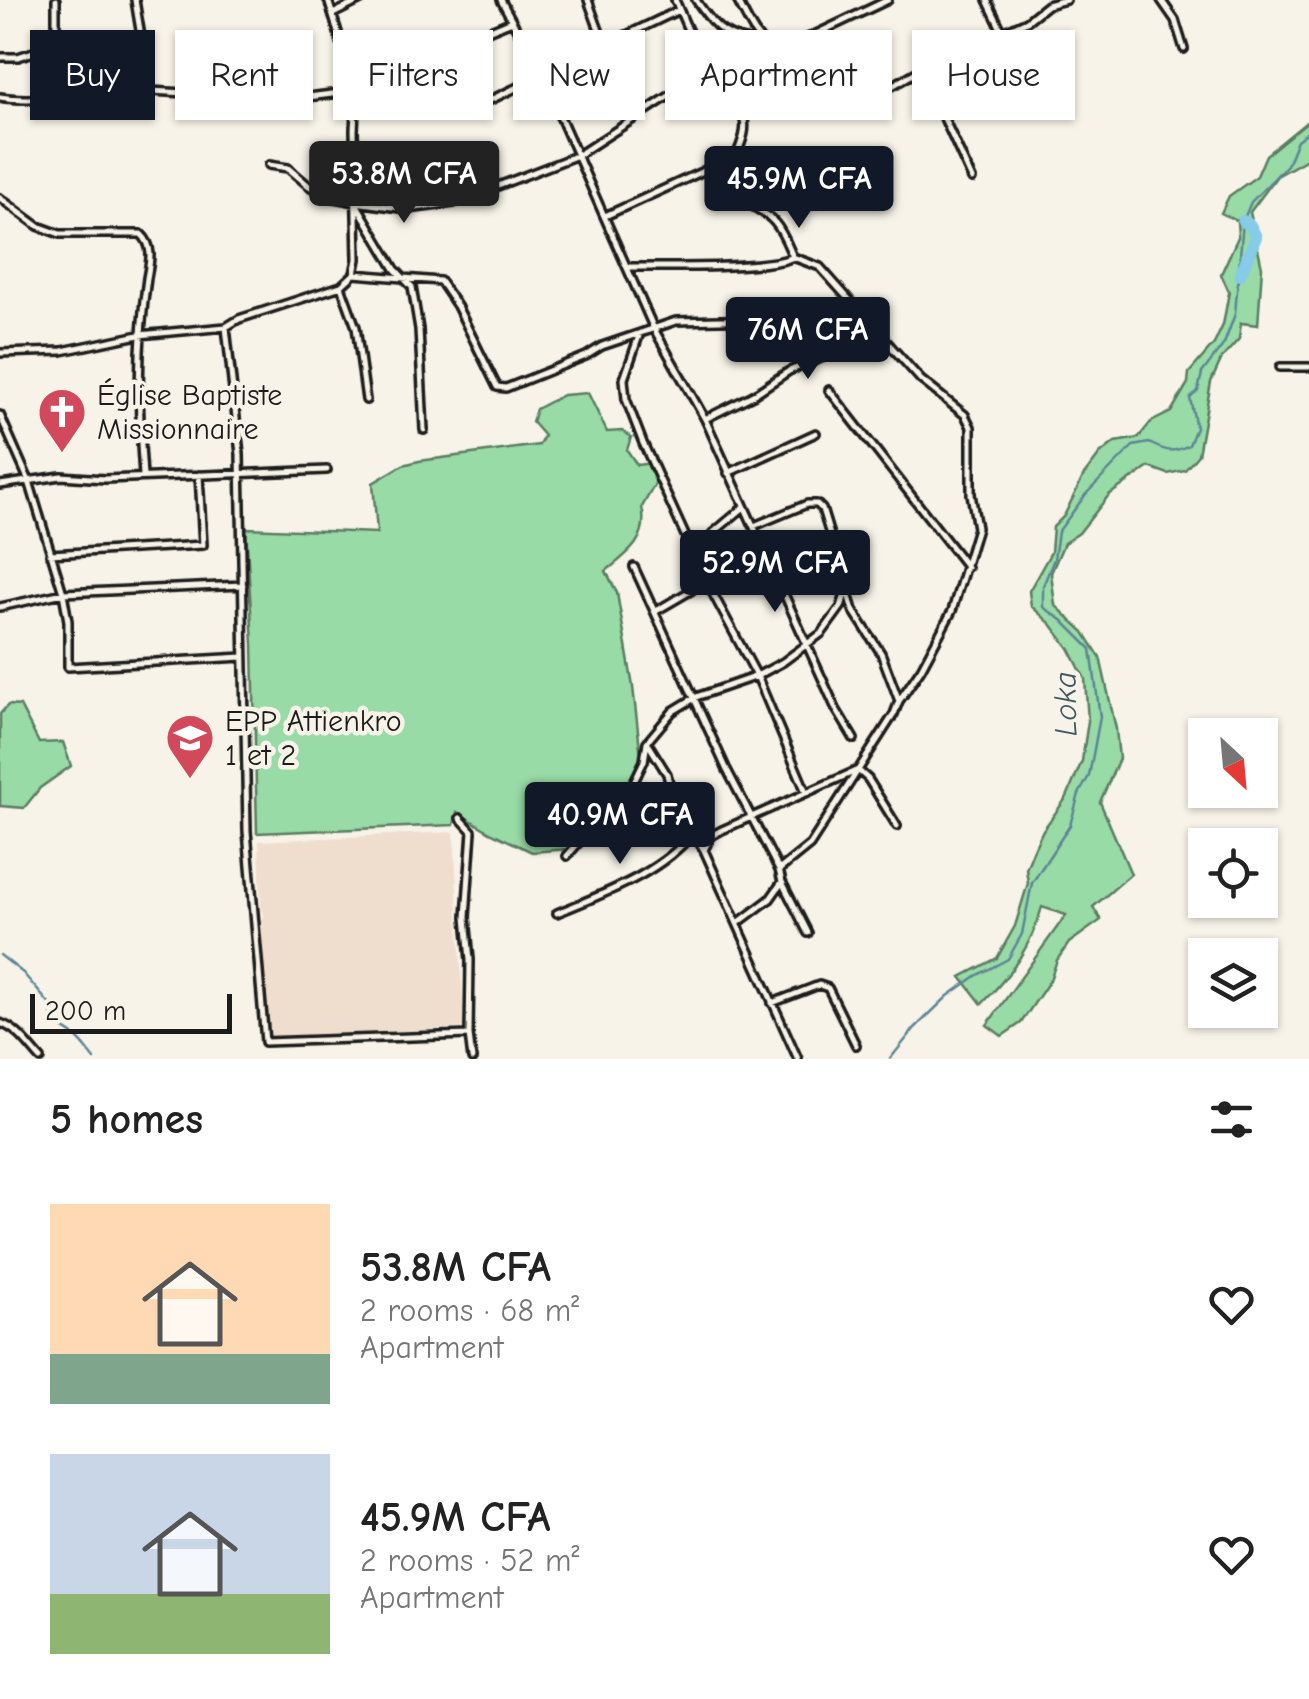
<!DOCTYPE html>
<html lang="en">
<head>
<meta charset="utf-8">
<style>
	:root { --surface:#fff; --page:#f6f6f6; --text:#222; --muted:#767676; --accent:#111827 }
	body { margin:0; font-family:"Comic Neue",sans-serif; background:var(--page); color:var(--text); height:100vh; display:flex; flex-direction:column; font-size:38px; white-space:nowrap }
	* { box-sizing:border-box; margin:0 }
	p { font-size:32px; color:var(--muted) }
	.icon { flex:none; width:55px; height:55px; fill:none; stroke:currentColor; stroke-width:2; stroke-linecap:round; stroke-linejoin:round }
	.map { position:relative; height:1059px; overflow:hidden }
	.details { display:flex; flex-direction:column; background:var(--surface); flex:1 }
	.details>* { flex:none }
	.guide { position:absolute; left:30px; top:30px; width:1250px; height:90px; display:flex; gap:20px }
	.needle { width:65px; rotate:154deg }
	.controls { position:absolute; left:1188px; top:718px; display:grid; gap:20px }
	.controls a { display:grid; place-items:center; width:90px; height:90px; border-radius:0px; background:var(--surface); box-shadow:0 2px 8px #0004; font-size:50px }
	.scale { position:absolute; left:30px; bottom:25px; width:202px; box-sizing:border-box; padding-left:10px; border:5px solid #1c1c1c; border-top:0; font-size:28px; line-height:35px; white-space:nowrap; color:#1c1c1c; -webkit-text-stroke:8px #f7f3e8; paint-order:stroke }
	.price { position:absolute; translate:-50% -85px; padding:0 22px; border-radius:10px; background:var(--accent); color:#fff; font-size:32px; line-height:65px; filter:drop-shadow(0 2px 5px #0008) }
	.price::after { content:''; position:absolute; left:50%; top:60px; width:30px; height:22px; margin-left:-15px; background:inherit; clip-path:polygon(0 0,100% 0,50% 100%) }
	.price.current { background:#222; color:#fff }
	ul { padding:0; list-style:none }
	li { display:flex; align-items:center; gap:30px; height:250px; padding:0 50px }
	li span { display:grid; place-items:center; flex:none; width:280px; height:200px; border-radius:0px; color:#555 }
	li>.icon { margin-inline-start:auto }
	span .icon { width:120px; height:120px; fill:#fffc; stroke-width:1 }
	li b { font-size:42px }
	h2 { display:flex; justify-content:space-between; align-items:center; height:120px; padding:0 50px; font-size:42px }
	.pill { padding:0 35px; border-radius:0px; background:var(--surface); box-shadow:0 2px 8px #0004; font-size:35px; line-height:90px }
	.pill.current { background:var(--accent); color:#fff }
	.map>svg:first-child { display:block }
	.built { fill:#efdecd }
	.green { fill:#98dba6; stroke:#5a7c61; stroke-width:2.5 }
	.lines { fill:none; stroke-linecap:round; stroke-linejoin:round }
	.stream { stroke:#5c8596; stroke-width:2.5 }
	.river { stroke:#86cbe7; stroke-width:12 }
	.street-casing { stroke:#1c1c1c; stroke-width:12 }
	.street { stroke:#f7f3e8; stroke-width:5 }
	.labels { text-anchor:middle; stroke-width:9; stroke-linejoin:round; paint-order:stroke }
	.poi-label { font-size:30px; fill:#1c1c1c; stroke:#f7f3e8; text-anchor:start }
	.water-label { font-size:32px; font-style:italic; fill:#415963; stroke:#f7f3e8 }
</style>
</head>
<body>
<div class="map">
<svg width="1309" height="1059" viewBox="0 0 1309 1059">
	<rect width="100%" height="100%" fill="#f7f3e8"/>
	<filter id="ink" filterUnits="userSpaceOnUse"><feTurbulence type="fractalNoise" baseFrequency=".01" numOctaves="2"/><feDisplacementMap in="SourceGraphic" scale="20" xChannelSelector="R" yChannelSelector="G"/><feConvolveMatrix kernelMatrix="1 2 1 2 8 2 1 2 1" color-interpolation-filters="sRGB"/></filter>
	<g filter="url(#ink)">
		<path class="built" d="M454,832L464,1028L267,1038L262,918L265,916L261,910L259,841Z"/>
		<path class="green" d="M1309,120V158L1277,176L1250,212L1262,267L1258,325L1241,323L1239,339L1222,358L1211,382L1198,455L1185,470L1168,474L1149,467L1109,495L1079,533L1064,543L1051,573L1055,605L1084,632L1100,657L1116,729L1119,759L1100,802L1131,874L1093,907L1101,920L1069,943L1057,960L1050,980L1021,1023L1002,1036L987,1025L1066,915L1042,907C1031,947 1011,974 982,1004L961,977L997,958L1015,926L1028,883L1026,869L1034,849L1043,830L1067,797L1082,761L1088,721L1085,679L1069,648L1051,624L1031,606L1029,591L1051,552L1053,527L1064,516L1084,475L1100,454L1115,442L1138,438L1151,422L1171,412L1188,383L1189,373L1214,344L1223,325L1229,292L1221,274L1238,237L1237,221L1221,213L1229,196L1257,176L1266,155Z
			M588,393L607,432L622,431L631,437L627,450L637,465L652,463L656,482L642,507C649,539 629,553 606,571L617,593L633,687L641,757L623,792L593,818L568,849L532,852L490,832L457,812L454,825L257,833L253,644L246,528L377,533L373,483L403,465L419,461L539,445L544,436L532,422L536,409L563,395Z
			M8,705L20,706L39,743L63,742L71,766L40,788L24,808L0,806V714Z"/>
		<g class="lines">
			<path class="stream" d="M0,955L23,973L51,1006C49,1026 63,1026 77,1038C84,1044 89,1052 95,1059
				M890,1059L915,1028L948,996L976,976L1008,959L1022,934L1032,883L1070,825L1079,794L1089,776L1100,717L1091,649L1062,620L1043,607V586L1054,559L1058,532L1086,494L1133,446L1149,443C1165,451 1172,454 1189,445L1196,428L1190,398L1198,391L1202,373L1224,344L1235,314L1243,221L1251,202L1287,165L1297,140L1309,131"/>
			<path class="river" d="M1240,275L1256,237L1250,225L1243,221"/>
			<g class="street-casing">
				<path id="street" d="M135,0L150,91
					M501,0L542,76L654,329L705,419L836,709L854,739
					M588,0L604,44
					M675,0C685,22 695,50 709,70C721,86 739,100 744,120C749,142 725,162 736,187C744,207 763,208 775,223C783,232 788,246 793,257L820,267L921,380L965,415L971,427V494L977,528L952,611L921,669L899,701
					M696,0C715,29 727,40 763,43
					M737,0C747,18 757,44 776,53L888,0
					M987,0L1002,31
					M1161,0L1175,20L1184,49
					M333,14L361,0
					M0,57H18L49,47L56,28V0
					M0,97C25,102 50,95 74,102L150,91L292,99L356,91L410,63L512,21
					M871,98L925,67
					M480,105L679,10
					M269,165L288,168L309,186L330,197L355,202L408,209L454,203L578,155L709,70
					M972,179L925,77V67L1027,21L1047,5L1066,0
					M0,198L38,226L60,234H141C154,246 150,262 147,278C137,345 138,408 143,476
					M357,205L395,269L412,287L419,329L424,430
					M605,216L734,157
					M629,267C660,267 772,269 793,257
					M354,274L440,281L457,306L497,387L506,388L586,356L602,346L676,321L805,318L851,306
					M341,286L356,327L366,400
					M226,327L240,454L247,831L265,1042L469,1035
					M640,333L624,379L626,399L643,443L704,577L757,676L806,792
					M0,353L62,351L139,335L226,327L239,319L341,286L354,274L357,259L354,130L356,91L328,0
					M1280,367H1309
					M829,390L967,567
					M0,415L29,481L63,593L68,621V667L243,657
					M705,419L753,395L789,371L846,348L856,330L857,310
					M728,473L816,433
					M0,485L61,476L105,479L327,470
					M754,526L807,504H817L822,509L853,610L881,653L899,701L894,714L810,845L779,870
					M50,554L203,545L199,475
					M634,567L726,768L779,870L782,882L770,899L738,923
					M0,607L63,593L243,585
					M656,611L692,590L704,577L713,533L744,507
					M647,742L667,774L673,802L704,850L798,1059
					M460,818L472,831L466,917L470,960L469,1035L472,1059
					M704,850L711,836L722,830L858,770L868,779L897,826
					M567,856L605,812L631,788L644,761L647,742L673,711L696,697L757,676L783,662L822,633L841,607L846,591
					M782,882L808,933
					M557,913C605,893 660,874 694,832
					M772,1003L819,985L828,988L856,1045
					M0,1023C17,1028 29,1046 41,1059"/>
			</g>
			<use href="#street" class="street"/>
		</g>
	</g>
	<defs>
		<g id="church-pin" transform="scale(2.5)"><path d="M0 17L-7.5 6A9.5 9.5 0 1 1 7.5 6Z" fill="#d1495b" stroke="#f7f3e8"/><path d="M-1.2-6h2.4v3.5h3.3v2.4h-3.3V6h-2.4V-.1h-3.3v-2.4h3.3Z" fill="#fff"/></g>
		<g id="school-pin" transform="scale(2.5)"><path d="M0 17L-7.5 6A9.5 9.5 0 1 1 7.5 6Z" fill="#d1495b" stroke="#f7f3e8"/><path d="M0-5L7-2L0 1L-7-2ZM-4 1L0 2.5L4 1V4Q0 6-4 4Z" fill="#fff"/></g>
	</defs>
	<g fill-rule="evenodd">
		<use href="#church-pin" x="62" y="412"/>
		<use href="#school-pin" x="190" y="738"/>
	</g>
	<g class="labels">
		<g class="poi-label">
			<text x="97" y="405">Église Baptiste<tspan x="97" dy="34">Missionnaire</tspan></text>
			<text x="225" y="731">EPP Attienkro<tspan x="225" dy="34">1 et 2</tspan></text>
		</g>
		<g class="water-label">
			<text transform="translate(1065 704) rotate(-91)" y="11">Loka</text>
		</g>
	</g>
</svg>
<div class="controls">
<a><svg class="needle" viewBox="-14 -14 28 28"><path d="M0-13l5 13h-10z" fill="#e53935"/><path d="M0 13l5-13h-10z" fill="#767676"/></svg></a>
<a><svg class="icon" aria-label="locate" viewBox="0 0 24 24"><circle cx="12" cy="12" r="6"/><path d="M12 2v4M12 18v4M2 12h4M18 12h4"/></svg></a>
<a><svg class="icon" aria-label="layers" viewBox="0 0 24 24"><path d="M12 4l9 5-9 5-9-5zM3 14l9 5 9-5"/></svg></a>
</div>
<div class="scale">200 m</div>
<b class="price current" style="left:404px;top:226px">53.8M CFA</b>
<b class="price" style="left:799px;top:231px">45.9M CFA</b>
<b class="price" style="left:808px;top:382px">76M CFA</b>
<b class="price" style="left:775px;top:615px">52.9M CFA</b>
<b class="price" style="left:620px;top:867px">40.9M CFA</b>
<div class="guide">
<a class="pill current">Buy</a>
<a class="pill">Rent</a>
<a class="pill">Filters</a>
<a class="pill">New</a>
<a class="pill">Apartment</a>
<a class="pill">House</a>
</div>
</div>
<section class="details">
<h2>5 homes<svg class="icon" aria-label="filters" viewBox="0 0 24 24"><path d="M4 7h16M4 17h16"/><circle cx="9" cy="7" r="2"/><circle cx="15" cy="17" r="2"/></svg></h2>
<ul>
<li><span style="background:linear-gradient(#ffd9b3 75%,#7fa58c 0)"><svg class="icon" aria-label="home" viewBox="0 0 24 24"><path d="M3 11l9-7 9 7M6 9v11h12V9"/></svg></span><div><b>53.8M CFA</b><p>2 rooms · 68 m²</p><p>Apartment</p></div><svg class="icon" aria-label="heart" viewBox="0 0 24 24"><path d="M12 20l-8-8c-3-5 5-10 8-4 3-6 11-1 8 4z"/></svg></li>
<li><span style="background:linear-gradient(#c9d6e8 70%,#8fb573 0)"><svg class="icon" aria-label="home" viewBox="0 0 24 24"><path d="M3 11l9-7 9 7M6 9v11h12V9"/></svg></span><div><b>45.9M CFA</b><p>2 rooms · 52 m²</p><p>Apartment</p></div><svg class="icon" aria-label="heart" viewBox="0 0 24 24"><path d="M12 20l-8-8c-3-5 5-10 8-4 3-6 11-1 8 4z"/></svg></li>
</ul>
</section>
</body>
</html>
